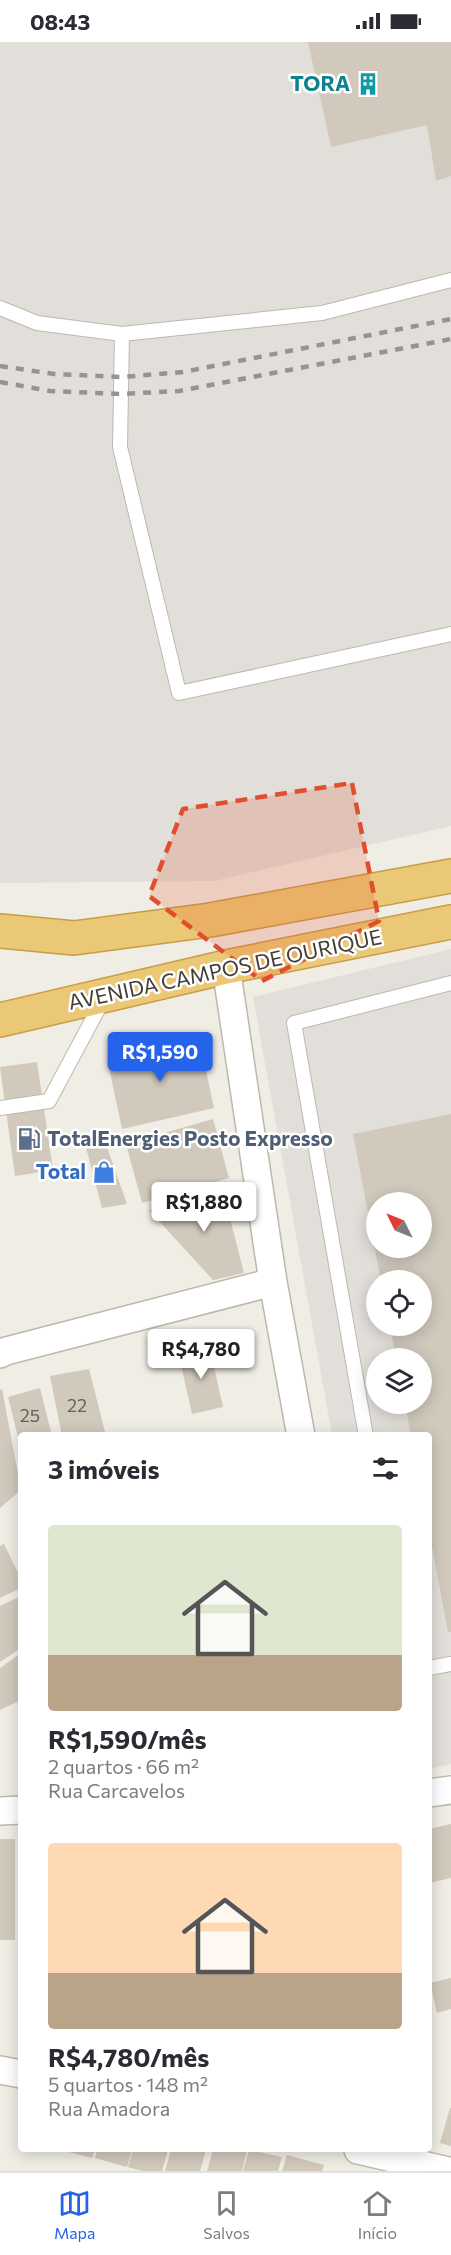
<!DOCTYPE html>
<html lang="pt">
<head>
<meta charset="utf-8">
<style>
	:root { --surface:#fff; --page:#f2f2f3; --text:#2b2b33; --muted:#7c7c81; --line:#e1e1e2; --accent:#2563eb }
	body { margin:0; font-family:Commissioner,sans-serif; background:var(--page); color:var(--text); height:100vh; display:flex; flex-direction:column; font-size:22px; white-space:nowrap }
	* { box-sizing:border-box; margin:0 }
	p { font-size:20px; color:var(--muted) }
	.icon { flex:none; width:33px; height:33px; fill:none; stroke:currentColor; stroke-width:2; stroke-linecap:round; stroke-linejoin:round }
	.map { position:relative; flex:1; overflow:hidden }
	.details { position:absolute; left:18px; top:1390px; width:414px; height:720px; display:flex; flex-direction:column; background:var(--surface); border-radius:6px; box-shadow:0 3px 15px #0003 }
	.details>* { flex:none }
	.needle { width:39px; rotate:313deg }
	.fabs { position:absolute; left:366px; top:1150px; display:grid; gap:12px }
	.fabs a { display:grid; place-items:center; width:66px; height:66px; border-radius:50%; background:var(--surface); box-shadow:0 3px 15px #0003; font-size:30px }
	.price { position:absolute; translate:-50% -51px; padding:0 14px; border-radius:6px; background:#fff; color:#222; font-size:20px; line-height:39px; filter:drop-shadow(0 2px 3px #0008) }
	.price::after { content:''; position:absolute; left:50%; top:36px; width:18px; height:14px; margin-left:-9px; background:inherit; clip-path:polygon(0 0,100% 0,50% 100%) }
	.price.on { background:var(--accent); color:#fff }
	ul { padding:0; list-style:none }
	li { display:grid; align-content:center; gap:12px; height:318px; padding:0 30px }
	li span { display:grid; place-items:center; height:186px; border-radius:6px; color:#555 }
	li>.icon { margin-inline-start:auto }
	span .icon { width:108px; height:108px; fill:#fffc; stroke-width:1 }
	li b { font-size:26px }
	h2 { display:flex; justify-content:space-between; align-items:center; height:72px; padding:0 30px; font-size:26px }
	.status { display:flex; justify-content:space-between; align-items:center; height:42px; padding:0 30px; background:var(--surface); direction:ltr }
	.status svg { height:16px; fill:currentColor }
	.menu { display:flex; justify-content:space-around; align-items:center; height:84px; border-top:2px solid var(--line); background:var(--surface); font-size:16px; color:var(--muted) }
	.menu a { display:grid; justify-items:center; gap:3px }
	.menu .on { color:var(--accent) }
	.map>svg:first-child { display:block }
	.industrial { fill:#e2dfda; fill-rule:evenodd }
	.building { fill:#d0c9bc; fill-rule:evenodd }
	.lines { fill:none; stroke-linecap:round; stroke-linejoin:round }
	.lane-casing { stroke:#bdb8ac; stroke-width:16 }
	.street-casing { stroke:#bdb8ac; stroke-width:30 }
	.highway-casing { stroke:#c99d47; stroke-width:36 }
	.lane { stroke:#fff; stroke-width:14 }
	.street { stroke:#fff; stroke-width:27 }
	.highway { stroke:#ebc875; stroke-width:33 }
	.rail { stroke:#949494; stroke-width:4.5; stroke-dasharray:8 8; stroke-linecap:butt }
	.marked { fill:#df4e2e; fill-opacity:0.2; stroke:#df4e2e; stroke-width:4.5; stroke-dasharray:12 8; stroke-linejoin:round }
	.labels { text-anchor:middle; stroke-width:5; stroke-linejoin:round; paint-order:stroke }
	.number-label { font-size:18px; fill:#666058 }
	.culture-label { font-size:21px; font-weight:bold; fill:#0d838f; stroke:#fff; text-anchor:end }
	.street-label { font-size:21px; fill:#423d36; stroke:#fff }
	.service-label { font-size:21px; font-weight:bold; fill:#4e5e75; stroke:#fff; text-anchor:start }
	.shop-label { font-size:21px; font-weight:bold; fill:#366cbe; stroke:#fff; text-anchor:end }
</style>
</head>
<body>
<div class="status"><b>08:43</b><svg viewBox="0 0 49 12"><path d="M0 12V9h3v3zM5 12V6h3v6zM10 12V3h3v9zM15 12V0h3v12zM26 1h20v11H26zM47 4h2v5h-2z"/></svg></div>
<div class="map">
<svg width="451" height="2129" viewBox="0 0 451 2129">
	<rect width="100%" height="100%" fill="#f0ede5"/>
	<path class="industrial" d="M0,0H451V784L214,839L0,841Z
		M451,907V1722L429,1727V1394L332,1393L253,955ZM376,1161H422V1206H376ZM376,1239H422V1284H376ZM376,1317H422V1362H376Z"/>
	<path class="building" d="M308,0H451V134L436,139L427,83L331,105Z
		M199,996L214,1066L122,1087L107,1016Z
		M37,1020L53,1128L15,1134L0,1025Z
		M451,1072V1590H448L429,1489V1394H411L405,1362H422V1317H396L390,1284H422V1239H381L353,1092ZM376,1161H422V1206H376Z
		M213,1077L229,1136L142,1161L126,1102Z
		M103,1094L127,1162L102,1166L84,1098Z
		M223,1149L244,1231L213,1238L149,1168Z
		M209,1303L223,1365L192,1372L178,1310Z
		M89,1327L106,1394H62L50,1334Z
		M40,1346L52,1394H21L20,1403L8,1355Z
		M2,1347L21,1448L0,1466V1348Z
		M4,1502L21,1537V1546L0,1556V1504Z
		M21,1554V1606L0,1620V1564Z
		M21,1611V1658L0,1668V1626Z
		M451,1782V1836L429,1841V1787Z
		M0,1797H15V1898H0Z
		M451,1936V1967L437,1971L430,1941Z
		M450,2066H451V2104L440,2101Z
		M61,2108H95L92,2116Z
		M97,2108H132L127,2125L95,2116Z
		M133,2108H168L162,2129H142L128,2125Z
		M171,2108H206L200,2129H165Z
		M213,2108H247L242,2129H207Z
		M249,2108L282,2115L278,2129H243Z
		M287,2113L324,2123L322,2129H282Z"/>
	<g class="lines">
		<g class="lane-casing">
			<path id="lane" d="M0,266L37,281L122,292L322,271L451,238
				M122,292L120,405L179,651L451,592
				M0,1066L49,1059L104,956
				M366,1394L294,981L451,941
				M429,1626L451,1622"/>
		</g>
		<g class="street-casing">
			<path id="street" d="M226,925L273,1240L301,1394
				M0,1312L6,1309L273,1240
				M429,1751L451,1748
				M0,1769L21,1768
				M0,2028L21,2032
				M358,2108L448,2129"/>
		</g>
		<g class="highway-casing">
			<path id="highway" d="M0,889L74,896L210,878L451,834
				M0,978L226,925L451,880"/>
		</g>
		<use href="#lane" class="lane"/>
		<use href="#street" class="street"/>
		<use href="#highway" class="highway"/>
		<path class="rail" d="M0,324L54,332L122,335L183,330L451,277
			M0,340L50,349L121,352L179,349L451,297"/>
	</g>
	<path class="marked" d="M352,741L379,879L262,939L149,854L183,767Z"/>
	<defs>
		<g id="building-bare" transform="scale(1.8)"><path d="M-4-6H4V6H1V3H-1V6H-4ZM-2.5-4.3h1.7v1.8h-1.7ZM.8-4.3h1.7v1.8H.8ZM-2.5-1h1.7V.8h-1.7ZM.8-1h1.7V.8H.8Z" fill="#0f9aa8" stroke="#fff" stroke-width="2.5" paint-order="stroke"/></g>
		<g id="fuel-bare" transform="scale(1.8)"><path d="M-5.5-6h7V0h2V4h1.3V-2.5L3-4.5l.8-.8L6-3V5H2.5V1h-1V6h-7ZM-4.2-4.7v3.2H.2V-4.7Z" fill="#5c6f8a" stroke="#fff" stroke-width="2.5" paint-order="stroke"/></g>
		<g id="shop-bare" transform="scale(1.8)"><path d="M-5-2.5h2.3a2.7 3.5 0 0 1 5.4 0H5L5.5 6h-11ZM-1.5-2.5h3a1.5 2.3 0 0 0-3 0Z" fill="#3f7fe0" stroke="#fff" stroke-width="2.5" paint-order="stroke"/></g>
	</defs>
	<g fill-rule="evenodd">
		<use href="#building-bare" x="368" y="42"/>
		<use href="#fuel-bare" x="29" y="1097"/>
		<use href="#shop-bare" x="104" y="1130"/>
	</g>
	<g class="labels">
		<g class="number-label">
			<text x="77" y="1370">22</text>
			<text x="30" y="1380">25</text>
		</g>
		<g class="culture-label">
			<text x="350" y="49">TORA</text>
		</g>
		<g class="street-label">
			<text transform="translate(225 928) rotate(-12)" y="7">AVENIDA CAMPOS DE OURIQUE</text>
		</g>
		<g class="service-label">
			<text x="47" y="1104">TotalEnergies Posto Expresso</text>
		</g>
		<g class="shop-label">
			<text x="86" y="1137">Total</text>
		</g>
	</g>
</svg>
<div class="fabs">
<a><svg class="needle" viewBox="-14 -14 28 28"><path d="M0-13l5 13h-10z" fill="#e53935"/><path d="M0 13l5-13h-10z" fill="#7c7c81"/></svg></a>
<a><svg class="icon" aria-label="locate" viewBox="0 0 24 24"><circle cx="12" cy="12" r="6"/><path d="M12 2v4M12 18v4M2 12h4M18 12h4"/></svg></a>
<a><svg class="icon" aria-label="layers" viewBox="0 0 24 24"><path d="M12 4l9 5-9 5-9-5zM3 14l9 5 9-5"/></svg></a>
</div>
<b class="price on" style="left:160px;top:1041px">R$1,590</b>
<b class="price" style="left:204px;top:1191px">R$1,880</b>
<b class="price" style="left:201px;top:1338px">R$4,780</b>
<section class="details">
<h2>3 imóveis<svg class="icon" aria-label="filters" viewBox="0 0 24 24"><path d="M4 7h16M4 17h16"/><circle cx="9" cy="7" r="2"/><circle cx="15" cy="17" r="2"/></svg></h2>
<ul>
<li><span style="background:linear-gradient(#dfe7d0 70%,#b9a48a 0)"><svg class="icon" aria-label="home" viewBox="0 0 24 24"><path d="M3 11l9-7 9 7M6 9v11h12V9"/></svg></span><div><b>R$1,590/mês</b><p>2 quartos · 66 m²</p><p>Rua Carcavelos</p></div></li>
<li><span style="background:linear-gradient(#ffd9b3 70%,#b9a48a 0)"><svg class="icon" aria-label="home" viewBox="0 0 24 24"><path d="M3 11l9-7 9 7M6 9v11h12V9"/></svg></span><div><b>R$4,780/mês</b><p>5 quartos · 148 m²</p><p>Rua Amadora</p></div></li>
</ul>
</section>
</div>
<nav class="menu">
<a class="on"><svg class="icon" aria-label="map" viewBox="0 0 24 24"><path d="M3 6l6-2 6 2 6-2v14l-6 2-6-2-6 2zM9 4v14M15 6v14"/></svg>Mapa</a>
<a><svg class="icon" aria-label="saved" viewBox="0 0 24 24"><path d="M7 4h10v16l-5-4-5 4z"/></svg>Salvos</a>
<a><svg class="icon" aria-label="home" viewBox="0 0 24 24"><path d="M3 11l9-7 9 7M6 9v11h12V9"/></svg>Início</a>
</nav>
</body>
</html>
